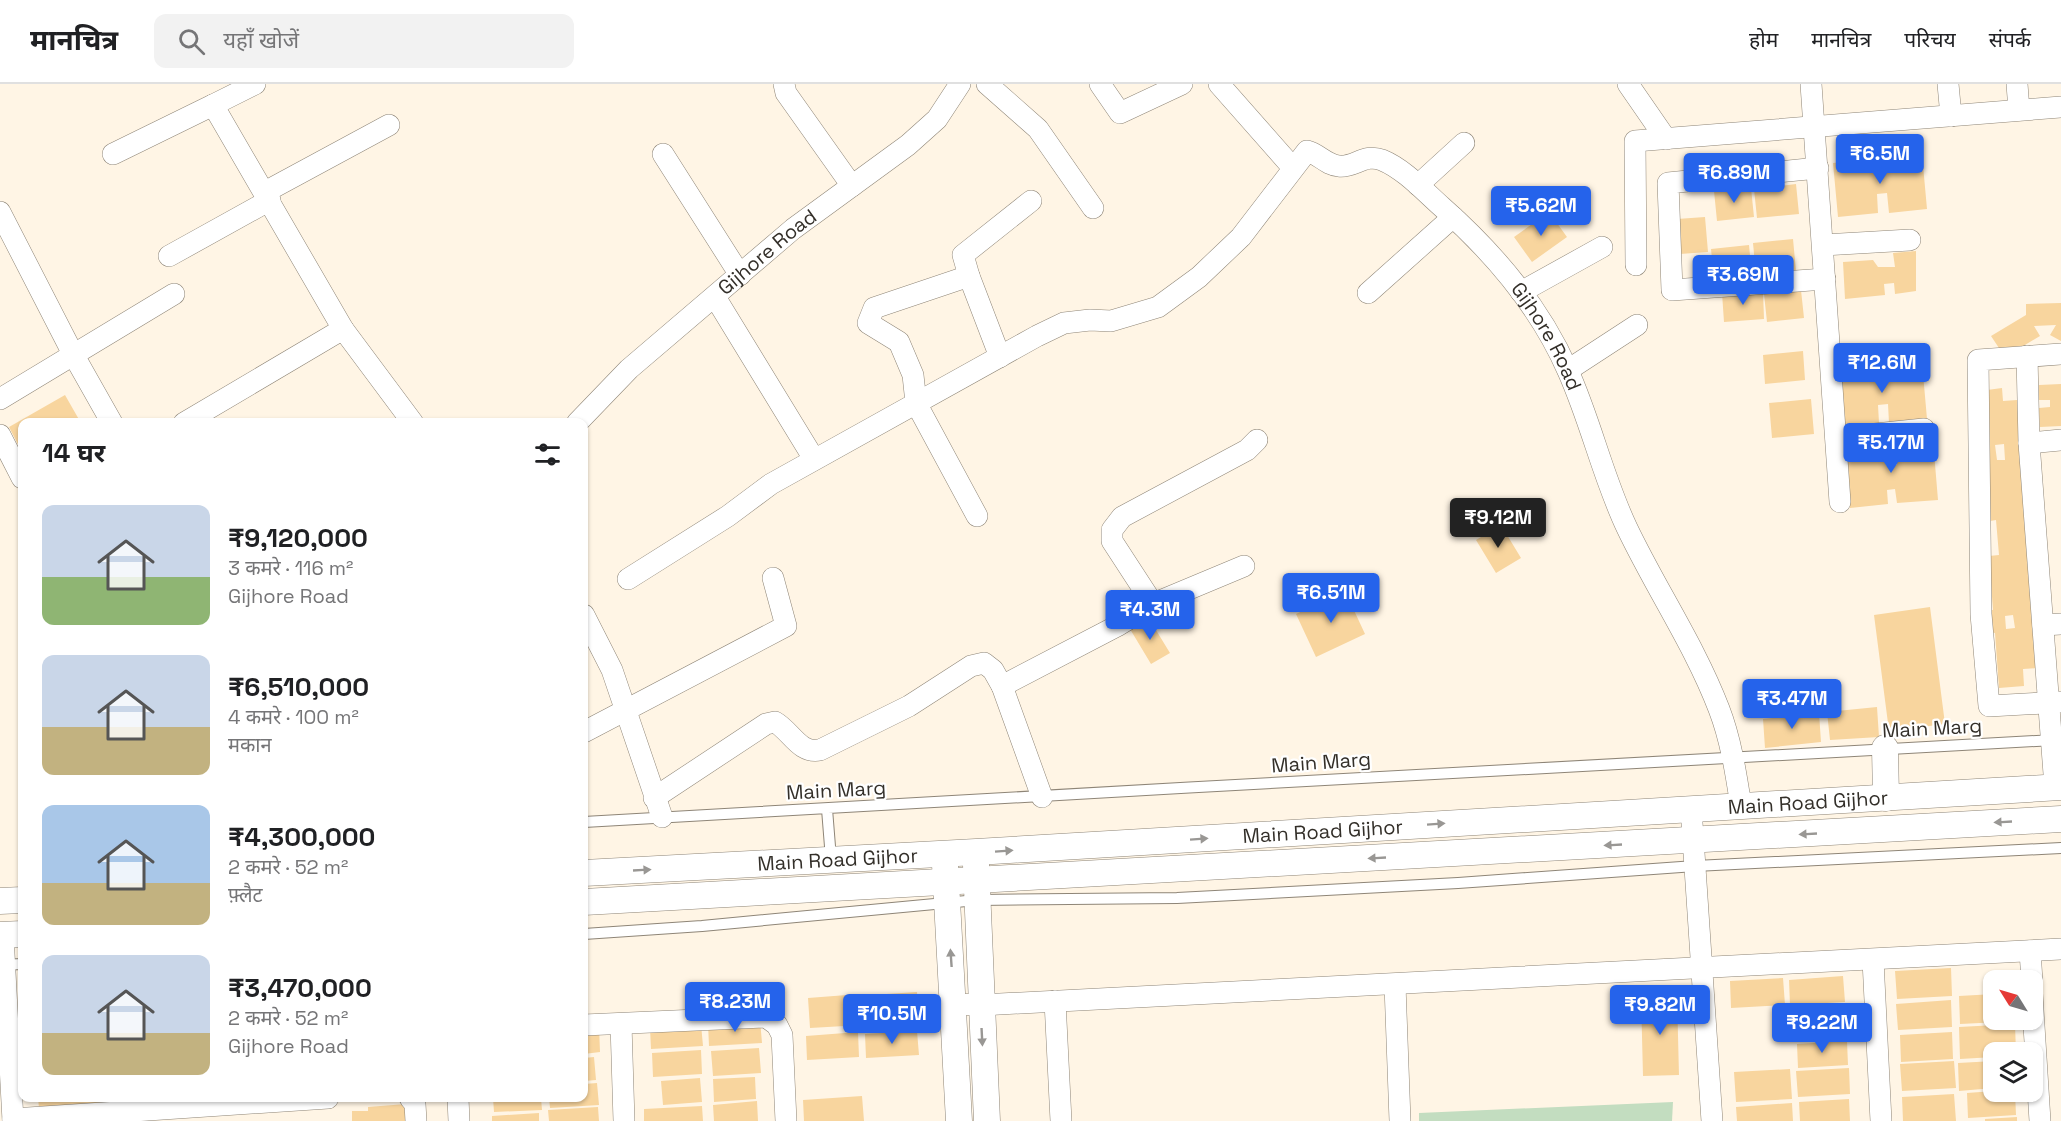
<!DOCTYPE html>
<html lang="hi">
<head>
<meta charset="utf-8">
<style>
	:root { --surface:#fff; --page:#f2f2f2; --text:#202124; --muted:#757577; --line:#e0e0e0; --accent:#2563eb }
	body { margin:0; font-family:"Space Grotesk","Noto Sans Devanagari",sans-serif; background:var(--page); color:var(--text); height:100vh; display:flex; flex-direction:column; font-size:22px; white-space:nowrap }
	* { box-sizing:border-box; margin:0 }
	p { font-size:20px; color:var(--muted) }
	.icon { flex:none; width:33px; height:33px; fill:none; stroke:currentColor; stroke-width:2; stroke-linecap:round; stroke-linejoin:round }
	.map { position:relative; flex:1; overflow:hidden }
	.side { position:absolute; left:18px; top:334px; width:570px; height:684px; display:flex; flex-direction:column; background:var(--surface); border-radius:12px; box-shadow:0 2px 4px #0004 }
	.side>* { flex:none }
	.needle { width:39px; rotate:307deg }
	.buttons { position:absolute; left:1983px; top:886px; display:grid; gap:12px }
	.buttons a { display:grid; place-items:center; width:60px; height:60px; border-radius:12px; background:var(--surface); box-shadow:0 2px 4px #0004; font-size:30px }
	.price { position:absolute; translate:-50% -51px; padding:0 14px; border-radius:6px; background:var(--accent); color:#fff; font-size:20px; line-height:39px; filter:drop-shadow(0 2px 3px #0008) }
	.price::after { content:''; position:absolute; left:50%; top:36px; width:18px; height:14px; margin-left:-9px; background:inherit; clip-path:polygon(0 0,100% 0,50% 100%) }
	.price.selected { background:#222; color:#fff }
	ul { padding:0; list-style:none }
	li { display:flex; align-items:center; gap:18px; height:150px; padding:0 24px }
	li span { display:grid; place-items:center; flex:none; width:168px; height:120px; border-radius:12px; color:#555 }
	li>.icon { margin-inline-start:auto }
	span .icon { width:72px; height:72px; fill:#fffc; stroke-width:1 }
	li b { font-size:26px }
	h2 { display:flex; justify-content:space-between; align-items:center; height:72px; padding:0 24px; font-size:26px }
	header { display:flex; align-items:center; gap:36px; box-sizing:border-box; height:84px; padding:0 30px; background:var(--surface); border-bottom:2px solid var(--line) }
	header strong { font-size:28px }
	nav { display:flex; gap:33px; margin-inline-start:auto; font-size:21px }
	.search { width:420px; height:54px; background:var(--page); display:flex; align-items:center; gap:15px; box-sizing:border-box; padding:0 21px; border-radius:12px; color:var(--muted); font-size:22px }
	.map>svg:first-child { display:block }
	.green { fill:#c3ddc0 }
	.building { fill:#f8d59e; fill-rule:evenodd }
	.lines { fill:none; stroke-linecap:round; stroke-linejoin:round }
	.service-casing { stroke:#8e8577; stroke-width:12 }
	.minor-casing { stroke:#8e8577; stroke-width:22 }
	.tertiary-casing { stroke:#8e8577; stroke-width:27 }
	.service { stroke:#fff; stroke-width:10 }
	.minor { stroke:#fff; stroke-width:21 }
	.tertiary { stroke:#fff; stroke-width:26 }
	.oneway { fill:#999794 }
	.labels { text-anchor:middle; stroke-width:4.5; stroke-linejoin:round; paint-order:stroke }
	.street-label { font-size:20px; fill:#332f29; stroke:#fff }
</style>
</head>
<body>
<header>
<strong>मानचित्र</strong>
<div class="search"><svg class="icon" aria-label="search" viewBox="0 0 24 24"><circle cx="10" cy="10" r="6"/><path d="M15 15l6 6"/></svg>यहाँ खोजें</div>
<nav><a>होम</a><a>मानचित्र</a><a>परिचय</a><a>संपर्क</a></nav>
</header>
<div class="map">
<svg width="2061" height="1037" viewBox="0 0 2061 1037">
	<rect width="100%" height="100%" fill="#fff5e5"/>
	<path class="green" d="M1673,1018L1672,1037H1419V1029Z"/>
	<path class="building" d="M1922,70L1927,125L1889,129L1887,109L1877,110L1878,129L1838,133L1833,79L1873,75L1874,84L1885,83L1884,74Z
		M1796,100L1799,130L1757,134L1754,105Z
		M1751,104L1754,133L1717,137L1714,107Z
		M1549,128L1567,153L1532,178L1514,153Z
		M1705,133L1708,168L1680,170L1677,135Z
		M1793,155L1796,187L1756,191L1753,159Z
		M1749,161L1752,192L1714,195L1711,165Z
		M1916,167V207L1895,210L1894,199L1884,200L1885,211L1845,215L1843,178L1873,176L1878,183H1895L1893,169Z
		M1801,206L1804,234L1767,238L1764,210Z
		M1763,207L1764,235L1724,238L1722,209Z
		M2061,219V257L2050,251L2056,241L2034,242L2040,252L2005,273L1991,252L2026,231V220Z
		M1803,267L1805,296L1765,300L1763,271Z
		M1922,278L1927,335L1889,339L1888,320L1878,321L1879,339L1841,343L1837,286L1875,282L1876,292L1886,291L1885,281Z
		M2061,300V342L2040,343L2039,324L2050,323V316H2039V301Z
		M2002,304L2003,317L2017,316L2038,584L2023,585L2024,602L1999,604L1995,549L1988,548L1985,525L1993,526L1989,472L1999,471L1996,436L1990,437L1987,306ZM2004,360L2005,376H1997L1995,361ZM2013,531L2015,544L2006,545L2005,532Z
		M65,311L81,339H22V368L9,343Z
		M1811,315L1814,350L1772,354L1769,319Z
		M1933,356L1938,416L1897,419L1895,405L1887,406L1888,420L1850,424L1845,364L1884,360L1886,382L1897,381L1894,360Z
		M1501,441L1521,474L1496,489L1476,456Z
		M1345,507L1365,550L1316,573L1296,530Z
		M1930,523L1945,640L1889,647L1874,531Z
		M1148,533L1170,569L1151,580L1130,545Z
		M1877,623L1879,653L1830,656L1827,628Z
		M1819,629L1821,658L1765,664L1763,635Z
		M1951,884L1952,912L1897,915L1895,887Z
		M1843,892L1845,918L1790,921L1789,896Z
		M1783,894L1785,921L1731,924L1730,897Z
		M917,908L919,938L873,941L871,911Z
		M860,910L862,941L810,944L808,914Z
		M1994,910V936L2000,938L1960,940L1959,912Z
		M1677,912L1679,991L1643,992L1641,913Z
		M1951,916L1952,943L1898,946L1896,920Z
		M1845,922L1846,953L1791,956L1790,925Z
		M760,936L762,959L709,962L708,940Z
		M701,940L703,962L651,965L650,944Z
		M2015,940L2016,969H1994V973L1960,975L1959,943Z
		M599,942L600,968L584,970V943Z
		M917,947L919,971L866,974L865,950Z
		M858,948L859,973L807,976L806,952Z
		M1952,948L1953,975L1901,978L1900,951Z
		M1847,957L1848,981L1798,984L1797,960Z
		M759,964L761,989L713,992L711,967Z
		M701,966L702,990L653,993L652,969Z
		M594,973L596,996L584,997V974Z
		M1954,977L1956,1004L1902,1007L1900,980Z
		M1994,977V1004L1959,1007L1958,979Z
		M1849,984L1850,1010L1798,1013L1796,987Z
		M1790,985L1792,1015L1736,1018L1734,988Z
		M755,993L756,1015L714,1018L713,995Z
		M700,994L702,1018L663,1021L661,997Z
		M597,999L599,1021L550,1024L549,1014H584V1000Z
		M1994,1007L2015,1008L2016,1031L1968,1034L1967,1009Z
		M1954,1010L1956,1037H1903L1902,1013Z
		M862,1012L864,1037H804L803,1016Z
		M38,1014H171L39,1024Z
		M493,1014H541L542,1026L494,1028Z
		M1849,1015L1850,1037H1800L1799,1018Z
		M757,1017L758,1037H714L713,1021Z
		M1792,1019L1793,1037H1737L1736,1023Z
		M406,1020L407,1037H352V1027H368V1023Z
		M702,1022L703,1037H644V1025Z
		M598,1023L599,1037H549L548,1026Z
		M539,1029V1037H492V1032Z
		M2017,1033V1037H1985V1035Z"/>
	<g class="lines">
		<g class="service-casing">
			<path id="service" d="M827,725L831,775
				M584,738C1074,712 1564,679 2054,656
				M584,850L702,842L977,816L1177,814L1458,799L1695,782L2061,764
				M2,881L22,880"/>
		</g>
		<g class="minor-casing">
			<g id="minor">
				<path d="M255,0L213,21L343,245"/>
				<path d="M784,0L786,9L852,102"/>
				<path d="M987,0L1038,45L1093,124"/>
				<path d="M1100,0L1120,29L1182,0"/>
				<path d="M1219,0L1293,84"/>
				<path d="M1628,0L1666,55"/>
				<path d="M1811,0L1840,418"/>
				<path d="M1948,0L1951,32"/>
				<path d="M2017,0L2019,26"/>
				<path d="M113,70L213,21"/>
				<path d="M663,70L740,191"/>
				<path d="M1818,84L1668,99L1672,206L1825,195"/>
				<path d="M1418,101L1464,59"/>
				<path d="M265,108L389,41"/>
				<path d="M0,128L73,270L112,339"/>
				<path d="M1823,161L1910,156"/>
				<path d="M169,172L270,116"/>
				<path d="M1636,181L1635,57L2061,23"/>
				<path d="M969,192L1000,273"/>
				<path d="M1521,208L1602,163"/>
				<path d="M1368,209L1453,133"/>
				<path d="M715,213L814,375"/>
				<path d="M2061,270L1978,276L1981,530L1989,622L2061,618"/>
				<path d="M2027,272L2029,359L2055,703"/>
				<path d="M1568,286L1637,241"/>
				<path d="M0,315L174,210"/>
				<path d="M184,339L343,245L413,339"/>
				<path id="s1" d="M577,339L629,285L793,145L908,61L937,35L960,0"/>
				<path d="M0,351L22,394"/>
				<path d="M1836,354L1924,345"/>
				<path d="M2029,359L2061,356"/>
				<path d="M977,432L916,319L913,291L899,258L868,239L874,224L969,192L963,171L1031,117"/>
				<path id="s2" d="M628,495L728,432L771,400L1037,252L1064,239L1090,236L1111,237L1158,223L1199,193L1241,153L1307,67C1319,70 1326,81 1339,82C1354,84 1365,69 1382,76C1404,85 1424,107 1442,123C1494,169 1540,223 1568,287C1591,338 1603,394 1627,444C1656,505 1695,562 1719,625C1731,656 1736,690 1741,722"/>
				<path d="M1153,520L1112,457V446L1122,433L1247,366L1257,356"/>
				<path d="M584,531L612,586L662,733"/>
				<path d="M2043,541L2061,540"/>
				<path d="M1002,602L1042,713"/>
				<path d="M584,648L786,542L773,494"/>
				<path d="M654,714L766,640L775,638C791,647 799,670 820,666L909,622L971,582L984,579L993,586L1002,602L1117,542L1153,520L1244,482"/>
				<path d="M1691,724L1712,1037"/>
				<path d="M3,851L13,1037"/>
				<path d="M2030,867L2032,897"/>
				<path d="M1873,876L1881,1037"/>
				<path d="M1395,901L1400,1037"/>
				<path d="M2032,910L2040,1037"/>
				<path d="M1055,917L1061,1037"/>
				<path d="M954,920L981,921L2061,865"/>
				<path d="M621,940L624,1037"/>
				<path d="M584,941L766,933L777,941L782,951L786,1037"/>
				<path d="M410,1014L415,1020L416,1037"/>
				<path d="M458,1014L459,1037"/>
				<path d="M13,1035L328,1014"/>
			</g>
		</g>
		<g class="tertiary-casing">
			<g id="tertiary">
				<path d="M1885,664L1886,714"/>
				<path d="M945,780L959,1037"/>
				<path d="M976,781L987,1037"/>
				<path id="s3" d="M584,789L976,768L2061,703"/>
				<path d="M0,817L22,816"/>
				<path d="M584,818L2061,735"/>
				<path d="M0,851L22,850"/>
			</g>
		</g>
		<use href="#service" class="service"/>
		<use href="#minor" class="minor"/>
		<use href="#tertiary" class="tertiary"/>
	</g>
	<defs><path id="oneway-solid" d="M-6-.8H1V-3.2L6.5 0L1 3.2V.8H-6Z" transform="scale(1.5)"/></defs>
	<g class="oneway">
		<use href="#oneway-solid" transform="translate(2003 738) rotate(177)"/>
		<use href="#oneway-solid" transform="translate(1436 740) rotate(-4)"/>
		<use href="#oneway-solid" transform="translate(1808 750) rotate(177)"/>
		<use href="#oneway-solid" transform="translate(1199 755) rotate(-4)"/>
		<use href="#oneway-solid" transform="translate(1613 761) rotate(177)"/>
		<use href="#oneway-solid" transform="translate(1004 767) rotate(-4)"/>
		<use href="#oneway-solid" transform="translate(1377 774) rotate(177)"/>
		<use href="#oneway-solid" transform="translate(642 786) rotate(-3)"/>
		<use href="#oneway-solid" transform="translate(951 874) rotate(-94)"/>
		<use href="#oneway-solid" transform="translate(982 953) rotate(87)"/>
	</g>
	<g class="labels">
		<g class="street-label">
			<text dy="7" stroke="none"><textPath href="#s1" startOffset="256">Gijhore Road</textPath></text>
			<text dy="7" stroke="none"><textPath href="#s2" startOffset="1144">Gijhore Road</textPath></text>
			<text transform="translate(1932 644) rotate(-3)" y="7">Main Marg</text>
			<text transform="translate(1321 678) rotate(-4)" y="7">Main Marg</text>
			<text transform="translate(836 706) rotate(-3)" y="7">Main Marg</text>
			<text dy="7" stroke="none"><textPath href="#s3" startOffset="1226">Main Road Gijhor</textPath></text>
			<text dy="7" stroke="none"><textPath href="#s3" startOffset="740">Main Road Gijhor</textPath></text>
			<text dy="7" stroke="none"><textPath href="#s3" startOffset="254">Main Road Gijhor</textPath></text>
		</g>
	</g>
</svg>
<div class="buttons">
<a><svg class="needle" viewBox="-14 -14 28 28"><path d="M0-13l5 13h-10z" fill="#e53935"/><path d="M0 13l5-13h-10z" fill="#757577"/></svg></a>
<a><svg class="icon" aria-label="layers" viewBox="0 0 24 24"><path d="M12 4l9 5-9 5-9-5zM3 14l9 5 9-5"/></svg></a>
</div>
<b class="price" style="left:1880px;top:101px">₹6.5M</b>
<b class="price" style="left:1734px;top:120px">₹6.89M</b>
<b class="price" style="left:1541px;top:153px">₹5.62M</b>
<b class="price" style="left:1743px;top:222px">₹3.69M</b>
<b class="price" style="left:1882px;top:310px">₹12.6M</b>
<b class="price" style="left:1891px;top:390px">₹5.17M</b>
<b class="price selected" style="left:1498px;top:465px">₹9.12M</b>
<b class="price" style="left:1331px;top:540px">₹6.51M</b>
<b class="price" style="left:1150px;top:557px">₹4.3M</b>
<b class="price" style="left:1792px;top:646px">₹3.47M</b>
<b class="price" style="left:735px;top:949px">₹8.23M</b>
<b class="price" style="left:1660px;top:952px">₹9.82M</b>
<b class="price" style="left:892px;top:961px">₹10.5M</b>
<b class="price" style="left:1822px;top:970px">₹9.22M</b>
<section class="side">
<h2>14 घर<svg class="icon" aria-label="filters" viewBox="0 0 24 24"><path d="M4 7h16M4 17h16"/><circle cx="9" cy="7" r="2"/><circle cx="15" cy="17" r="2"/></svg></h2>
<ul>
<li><span style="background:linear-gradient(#c9d6e8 60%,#8fb573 0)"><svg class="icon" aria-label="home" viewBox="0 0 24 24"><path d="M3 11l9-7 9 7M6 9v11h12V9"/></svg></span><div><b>₹9,120,000</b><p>3 कमरे · 116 m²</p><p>Gijhore Road</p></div></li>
<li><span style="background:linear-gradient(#c9d6e8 60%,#c2b280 0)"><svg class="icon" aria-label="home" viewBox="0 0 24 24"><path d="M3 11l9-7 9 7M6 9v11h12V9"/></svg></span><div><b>₹6,510,000</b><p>4 कमरे · 100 m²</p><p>मकान</p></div></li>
<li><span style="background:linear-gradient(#a9c7e8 65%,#c2b280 0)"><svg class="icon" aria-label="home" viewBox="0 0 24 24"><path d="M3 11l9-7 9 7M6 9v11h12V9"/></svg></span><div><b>₹4,300,000</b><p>2 कमरे · 52 m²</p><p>फ़्लैट</p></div></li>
<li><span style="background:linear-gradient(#c9d6e8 65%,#c2b280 0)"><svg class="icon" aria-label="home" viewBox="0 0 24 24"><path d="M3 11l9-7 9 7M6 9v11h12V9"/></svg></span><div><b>₹3,470,000</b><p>2 कमरे · 52 m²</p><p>Gijhore Road</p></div></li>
</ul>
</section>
</div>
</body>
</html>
